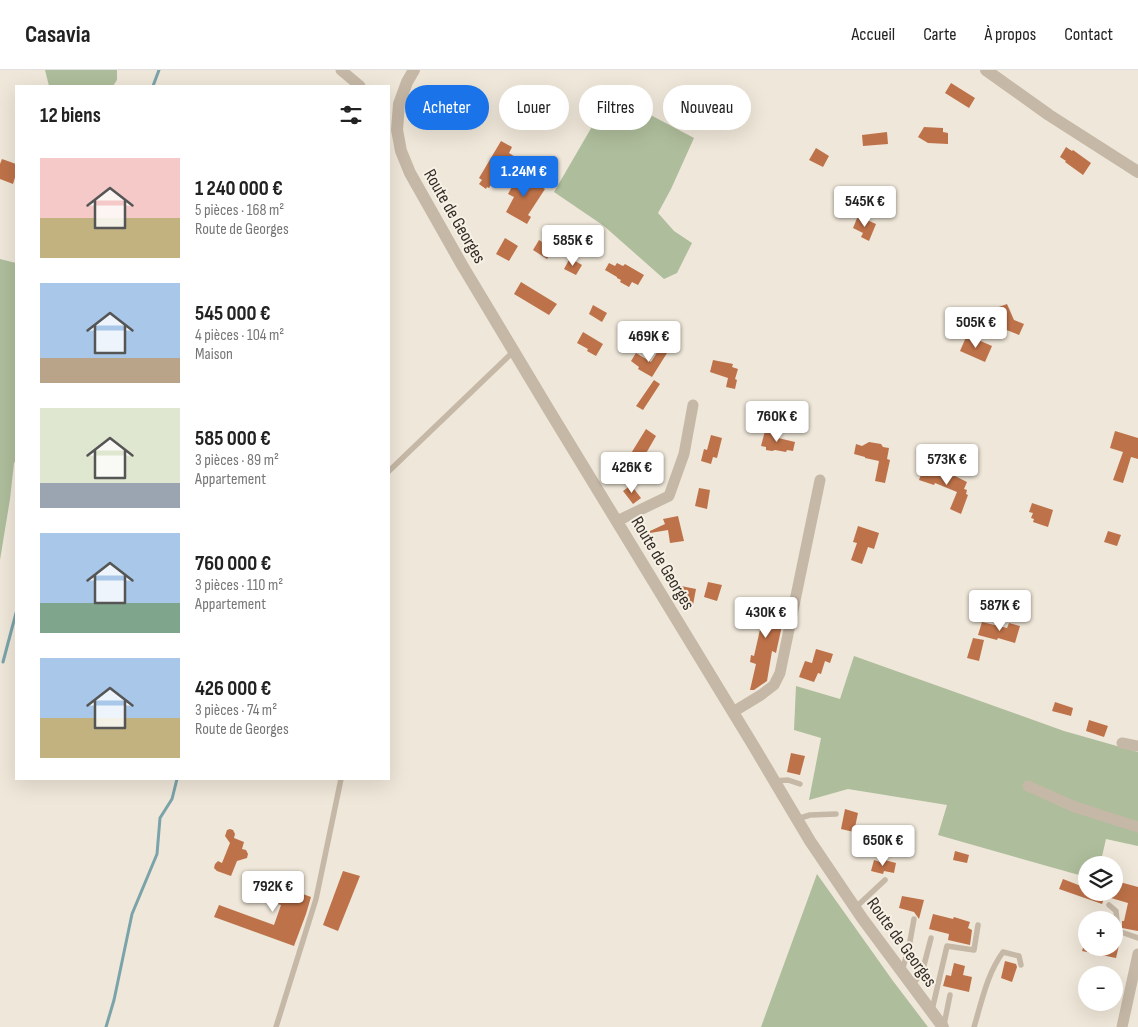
<!DOCTYPE html>
<html lang="fr">
<head>
<meta charset="utf-8">
<style>
	:root { --surface:#fff; --page:#f2f2f2; --text:#222; --muted:#767676; --line:#e0e0e0; --accent:#1a73e8 }
	body { margin:0; font-family:"Sofia Sans Condensed",sans-serif; background:var(--page); color:var(--text); height:100vh; display:flex; flex-direction:column; font-size:19px; white-space:nowrap }
	* { box-sizing:border-box; margin:0 }
	p { font-size:16px; color:var(--muted) }
	.icon { flex:none; width:28px; height:28px; fill:none; stroke:currentColor; stroke-width:2; stroke-linecap:round; stroke-linejoin:round }
	.map { position:relative; flex:1; overflow:hidden }
	.drawer { position:absolute; left:15px; top:15px; width:375px; height:695px; display:flex; flex-direction:column; background:var(--surface); border-radius:0px; box-shadow:0 5px 20px #0002 }
	.drawer>* { flex:none }
	.top-card { position:absolute; left:405px; top:15px; width:475px; height:45px; display:flex; gap:10px }
	.fabs { position:absolute; left:1078px; top:786px; display:grid; gap:10px }
	.fabs a { display:grid; place-items:center; width:45px; height:45px; border-radius:50%; background:var(--surface); box-shadow:0 5px 20px #0002; font-size:25px }
	.price { position:absolute; translate:-50% -42px; padding:0 11px; border-radius:5px; background:#fff; color:#222; font-size:16px; line-height:32px; filter:drop-shadow(0 1px 2px #0008) }
	.price::after { content:''; position:absolute; left:50%; top:30px; width:15px; height:11px; margin-left:-8px; background:inherit; clip-path:polygon(0 0,100% 0,50% 100%) }
	.price.current { background:var(--accent); color:#fff }
	ul { padding:0; list-style:none }
	li { display:flex; align-items:center; gap:15px; height:125px; padding:0 25px }
	li span { display:grid; place-items:center; flex:none; width:140px; height:100px; border-radius:0px; color:#555 }
	li>.icon { margin-inline-start:auto }
	span .icon { width:60px; height:60px; fill:#fffc; stroke-width:1 }
	li b { font-size:21px }
	h2 { display:flex; justify-content:space-between; align-items:center; height:60px; padding:0 25px; font-size:21px }
	.tag { padding:0 18px; border-radius:22px; background:var(--surface); box-shadow:0 5px 20px #0002; font-size:18px; line-height:45px }
	.tag.current { background:var(--accent); color:#fff }
	header { display:flex; align-items:center; gap:30px; box-sizing:border-box; height:70px; padding:0 25px; background:var(--surface); border-bottom:1px solid var(--line) }
	header strong { font-size:24px }
	nav { display:flex; gap:28px; margin-inline-start:auto; font-size:18px }
	.map>svg:first-child { display:block }
	.green { fill:#aebd9b }
	.lines { fill:none; stroke-linecap:round; stroke-linejoin:round }
	.stream { stroke:#7aa3aa; stroke-width:3 }
	.building { fill:#be7249 }
	.service { stroke:#c6b8a6; stroke-width:5.5 }
	.minor { stroke:#c6b8a6; stroke-width:11 }
	.tertiary { stroke:#c6b8a6; stroke-width:12 }
	.labels { text-anchor:middle; stroke-width:4; stroke-linejoin:round; paint-order:stroke }
	.street-label { font-size:18px; fill:#332c27; stroke:#f7f1e5 }
</style>
</head>
<body>
<header>
<strong>Casavia</strong>
<nav><a>Accueil</a><a>Carte</a><a>À propos</a><a>Contact</a></nav>
</header>
<div class="map">
<svg width="1138" height="957" viewBox="0 0 1138 957">
	<rect width="100%" height="100%" fill="#efe7d9"/>
	<path class="green" d="M45,0H117V10L113,16H49Z
		M611,24L694,68L671,119L658,143L674,161L692,173L677,203L664,209L604,156L554,122Z
		M0,189L16,193V390L14,393L10,429L0,490Z
		M854,586L1064,661L1138,682V776L1106,769L1100,795H1086V807L938,765L947,735L848,719L809,730L821,668L794,660L796,616L840,629Z
		M817,804L893,911L928,957H761Z"/>
	<g class="lines">
		<path class="stream" d="M153,16L159,0
			M3,592L16,543
			M106,957L114,930L132,844L157,784L160,748L172,729L177,709"/>
	</g>
	<path class="building" d="M951,13L975,28L969,38L945,23Z
		M924,57L943,58V62L948,63V74L928,73L918,67Z
		M887,62L888,74L863,76L862,65Z
		M501,71L512,77L509,83L520,90L509,106L501,100L489,118L487,117L486,119L479,114L482,110L479,108Z
		M1066,77L1072,81L1073,80L1091,93L1083,105L1065,92L1066,91L1060,87Z
		M816,78L829,86L823,97L809,90Z
		M2,89L16,94V104L13,114L0,109V94Z
		M519,104L545,119L528,145L531,147L527,154L506,142L514,127L508,124Z
		M858,146L876,154L869,171L861,167L863,163L853,158Z
		M580,159L601,171L593,183L574,171Z
		M505,168L518,176L509,191L496,184Z
		M539,170L553,179L547,189L533,180Z
		M570,188L582,195L576,205L564,199Z
		M609,193L615,196L617,193L623,196L625,194L644,205L638,215L632,212L629,217L620,212L621,210L617,208V207L605,200Z
		M521,212L557,234L549,245L514,224Z
		M1007,234L1014,250L1024,254L1019,265L1004,259L996,238Z
		M593,235L607,243L602,252L589,244Z
		M583,262L603,274L596,286L587,281L588,279L577,273Z
		M967,265L992,276L985,292L960,281Z
		M660,278L667,283L652,307L638,299L639,297L631,291L636,283L651,292Z
		M713,290L733,294L732,297L738,299L735,309L737,310L735,319L726,317L728,308L710,302Z
		M654,310L660,314L643,340L636,336Z
		M646,359L656,366L641,392L630,385Z
		M765,361L775,363L774,367L795,372L793,381L787,380L786,382L775,380L772,381L766,380V377L761,376Z
		M1115,361L1138,368V389L1131,387L1123,413L1113,410L1123,382L1110,378Z
		M711,365L722,368L717,388L713,387L711,394L701,391L704,379L707,380Z
		M869,372L881,374L883,377L889,378L887,389L890,390L885,413L875,411L879,391L865,388V387L854,384L856,374L862,376Z
		M924,396L952,407L953,405L967,412L964,419L967,420L966,424L968,425L961,444L950,439L957,422L935,413L934,415L919,410Z
		M631,415L641,428L633,434L623,421Z
		M699,418L710,420L707,439L695,436Z
		M1032,433L1053,440L1048,457L1033,452L1034,449L1031,448L1033,443L1029,442Z
		M678,446L684,471L670,473L668,460L650,463V461L665,454L663,449Z
		M858,456L879,463L874,479L868,477L862,494L851,490L857,473L853,472Z
		M1108,461L1121,465L1117,476L1104,472Z
		M708,512L722,515L717,531L704,527Z
		M681,516L696,519L693,535L678,532Z
		M753,530L786,537L776,583L772,581L767,611L754,620H750L756,594L750,592L751,585L754,586L762,551L757,550L759,541L750,539Z
		M982,552L1007,558L1009,553L1020,556L1015,573L998,568L997,570L978,565Z
		M973,568L984,570L979,591L967,588Z
		M816,579L833,584L830,593L825,591L821,604L818,603L814,612L799,607L805,591L812,593Z
		M1055,632L1073,638L1071,646L1052,641Z
		M1089,650L1108,656L1104,667L1086,661Z
		M791,683L805,686L800,705L787,702Z
		M845,739L858,743L854,762L841,759Z
		M230,759L233,760L235,764L234,768L244,772L242,779L246,780L248,784L247,788L237,791L231,806L217,801L214,798L215,794L218,791L222,793L230,773L225,766L227,760Z
		M955,781L969,785L967,793L953,790Z
		M881,789L896,793L894,803L884,801L883,804L871,801L874,790L880,792Z
		M343,801L360,806L338,861L323,855Z
		M256,807L311,827L306,844L294,876L214,847L219,835L274,855L281,835L254,826L256,820L252,818Z
		M1063,809L1086,818V822H1097L1105,826L1102,834L1059,819Z
		M1116,811L1138,817V861L1122,858V851H1124L1128,833L1111,828L1112,822H1114Z
		M902,826L924,830L919,849L914,842L899,838Z
		M933,844L953,849L954,847L970,852L968,858L972,860L970,875L948,870L949,864L929,859Z
		M1114,863L1116,865L1121,867L1116,888L1082,881L1083,878H1114Z
		M1005,891L1016,894L1017,897L1012,912L1001,908Z
		M954,893L965,896L963,905L972,907L969,922L943,916L946,905L951,906Z"/>
	<g class="lines">
		<path class="service" d="M389,401L514,281
			M774,711L788,710L800,714
			M797,749L810,745L836,744
			M1109,835L1116,841L1118,861L1138,868
			M855,838L885,810
			M902,901L909,877L914,849
			M912,915L922,903L931,868
			M932,940L947,876L974,880L978,855
			M944,955L950,925
			M276,957L316,829L341,709
			M974,957C982,931 987,904 1003,882L1019,886L1021,895"/>
		<path class="minor" d="M341,0L360,16
			M617,451L669,426L684,384L693,335
			M733,642L761,625L774,615L780,603L820,410
			M1122,673L1138,676
			M1028,716L1075,737L1138,757
			M1122,957L1138,884"/>
		<path class="tertiary" d="M414,0L407,12L399,34L397,60L401,81L410,103L462,195L549,340L753,675L810,771L862,848L943,957
			M986,0L1049,45L1138,102"/>
	</g>
	<g class="labels">
		<g class="street-label">
			<text transform="translate(455 146) rotate(60)" y="6">Route de Georges</text>
			<text transform="translate(663 493) rotate(59)" y="6">Route de Georges</text>
			<text transform="translate(902 872) rotate(54)" y="6">Route de Georges</text>
		</g>
	</g>
</svg>
<div class="fabs">
<a><svg class="icon" aria-label="layers" viewBox="0 0 24 24"><path d="M12 4l9 5-9 5-9-5zM3 14l9 5 9-5"/></svg></a>
<a>+</a>
<a>−</a>
</div>
<b class="price current" style="left:524px;top:128px">1.24M €</b>
<b class="price" style="left:865px;top:158px">545K €</b>
<b class="price" style="left:573px;top:197px">585K €</b>
<b class="price" style="left:976px;top:279px">505K €</b>
<b class="price" style="left:649px;top:293px">469K €</b>
<b class="price" style="left:777px;top:373px">760K €</b>
<b class="price" style="left:947px;top:416px">573K €</b>
<b class="price" style="left:632px;top:424px">426K €</b>
<b class="price" style="left:1000px;top:562px">587K €</b>
<b class="price" style="left:766px;top:569px">430K €</b>
<b class="price" style="left:883px;top:797px">650K €</b>
<b class="price" style="left:273px;top:843px">792K €</b>
<div class="top-card">
<a class="tag current">Acheter</a>
<a class="tag">Louer</a>
<a class="tag">Filtres</a>
<a class="tag">Nouveau</a>
</div>
<section class="drawer">
<h2>12 biens<svg class="icon" aria-label="filters" viewBox="0 0 24 24"><path d="M4 7h16M4 17h16"/><circle cx="9" cy="7" r="2"/><circle cx="15" cy="17" r="2"/></svg></h2>
<ul>
<li><span style="background:linear-gradient(#f6c9c9 60%,#c2b280 0)"><svg class="icon" aria-label="home" viewBox="0 0 24 24"><path d="M3 11l9-7 9 7M6 9v11h12V9"/></svg></span><div><b>1 240 000 €</b><p>5 pièces · 168 m²</p><p>Route de Georges</p></div></li>
<li><span style="background:linear-gradient(#a9c7e8 75%,#b9a48a 0)"><svg class="icon" aria-label="home" viewBox="0 0 24 24"><path d="M3 11l9-7 9 7M6 9v11h12V9"/></svg></span><div><b>545 000 €</b><p>4 pièces · 104 m²</p><p>Maison</p></div></li>
<li><span style="background:linear-gradient(#dfe7d0 75%,#9aa5b1 0)"><svg class="icon" aria-label="home" viewBox="0 0 24 24"><path d="M3 11l9-7 9 7M6 9v11h12V9"/></svg></span><div><b>585 000 €</b><p>3 pièces · 89 m²</p><p>Appartement</p></div></li>
<li><span style="background:linear-gradient(#a9c7e8 70%,#7fa58c 0)"><svg class="icon" aria-label="home" viewBox="0 0 24 24"><path d="M3 11l9-7 9 7M6 9v11h12V9"/></svg></span><div><b>760 000 €</b><p>3 pièces · 110 m²</p><p>Appartement</p></div></li>
<li><span style="background:linear-gradient(#a9c7e8 60%,#c2b280 0)"><svg class="icon" aria-label="home" viewBox="0 0 24 24"><path d="M3 11l9-7 9 7M6 9v11h12V9"/></svg></span><div><b>426 000 €</b><p>3 pièces · 74 m²</p><p>Route de Georges</p></div></li>
</ul>
</section>
</div>
</body>
</html>
